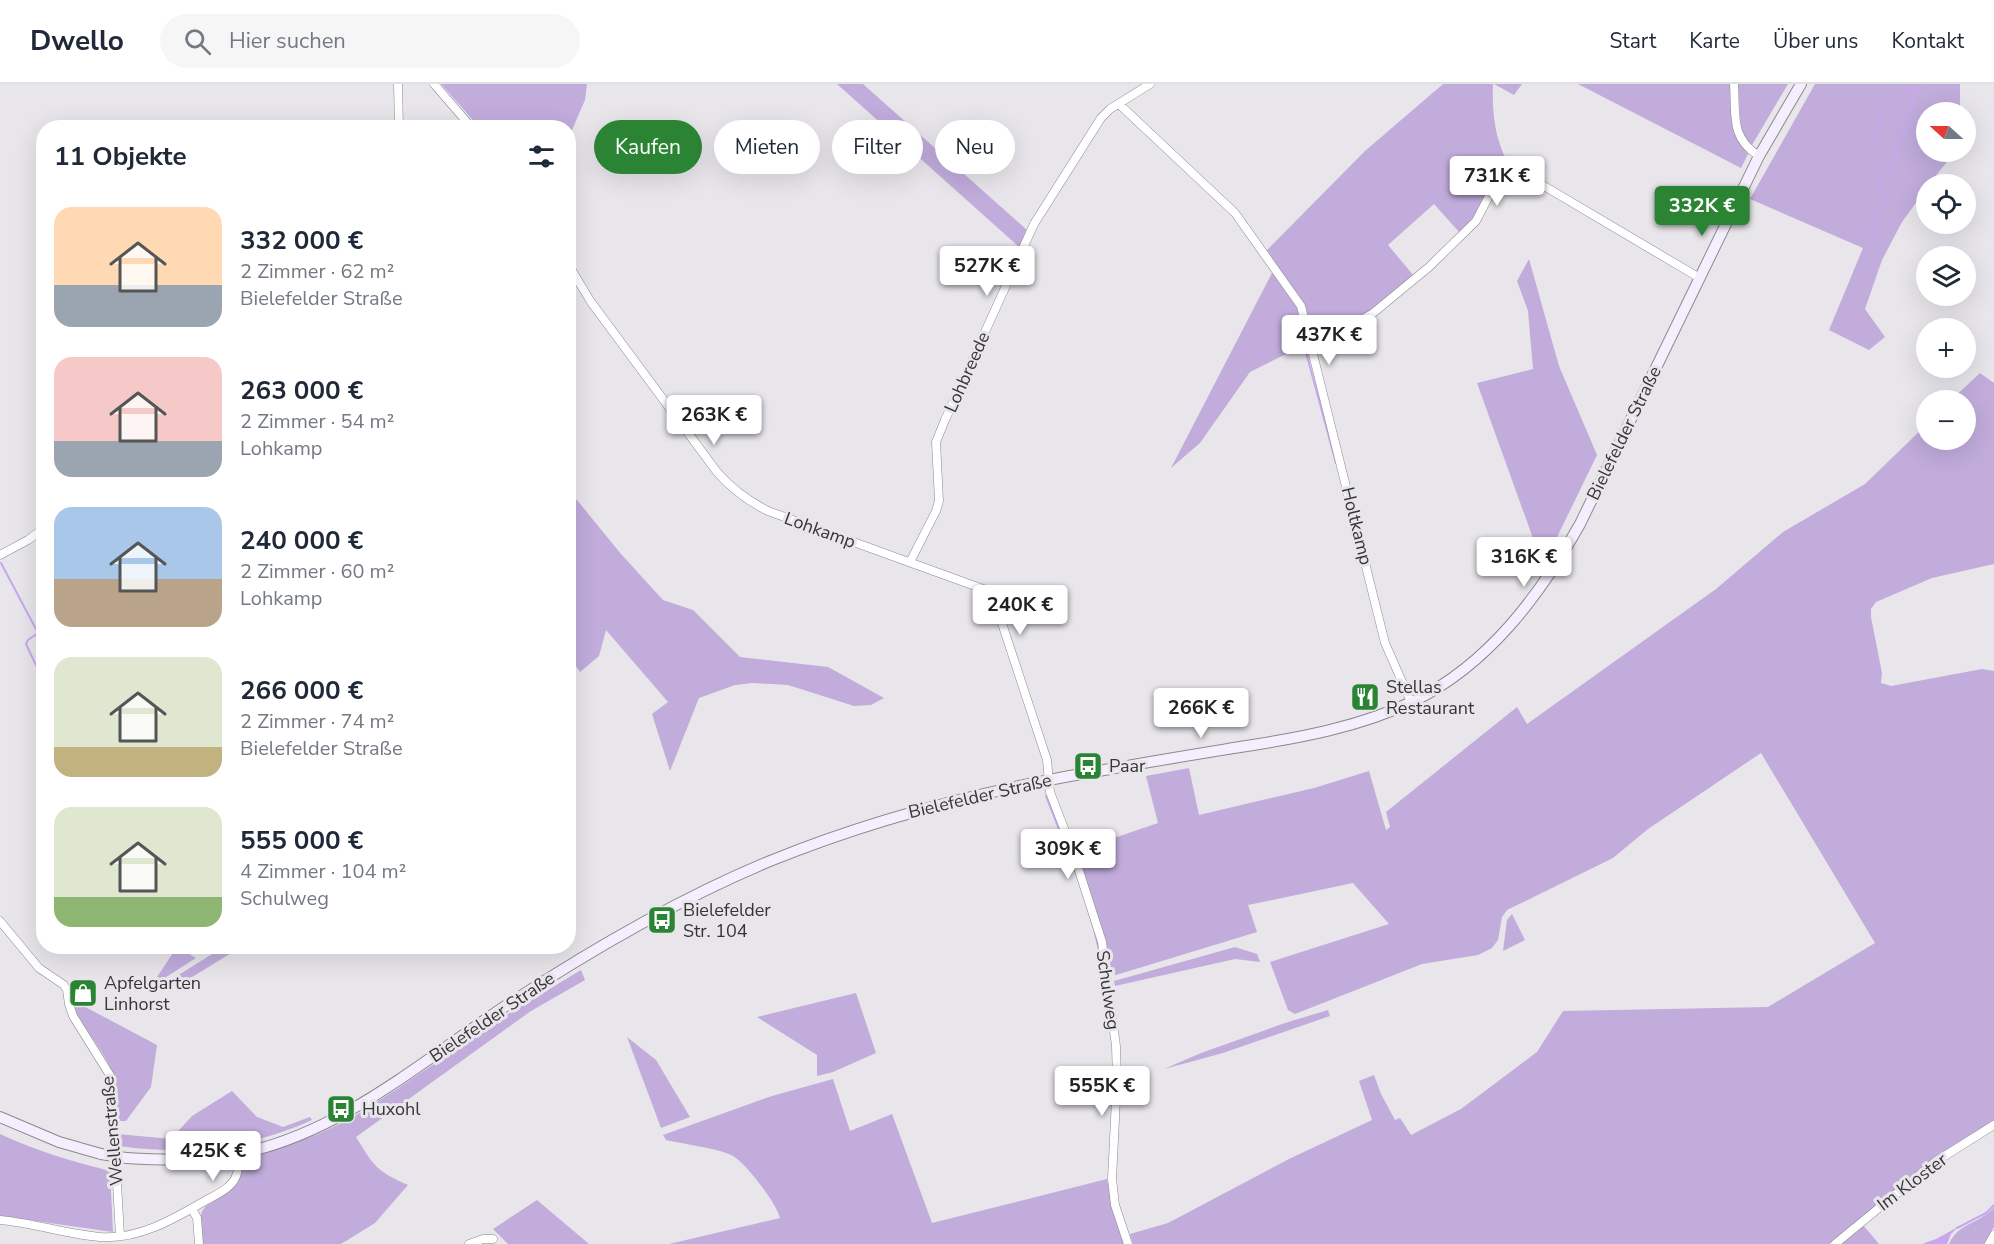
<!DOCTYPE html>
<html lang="de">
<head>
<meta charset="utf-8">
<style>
	:root { --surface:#fff; --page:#f6f6f7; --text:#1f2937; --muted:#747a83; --line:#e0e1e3; --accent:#2a8434 }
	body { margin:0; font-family:"Nunito Sans",sans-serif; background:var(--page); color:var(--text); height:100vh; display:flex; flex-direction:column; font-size:22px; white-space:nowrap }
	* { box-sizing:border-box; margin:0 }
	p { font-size:20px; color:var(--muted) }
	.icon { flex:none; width:33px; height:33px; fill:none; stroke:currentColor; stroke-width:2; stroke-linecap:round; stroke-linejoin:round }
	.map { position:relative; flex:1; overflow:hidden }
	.details { position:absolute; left:36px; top:36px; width:540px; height:834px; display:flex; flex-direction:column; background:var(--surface); border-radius:24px; box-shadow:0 6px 24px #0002 }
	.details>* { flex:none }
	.guide { position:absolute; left:594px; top:36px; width:570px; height:54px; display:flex; gap:12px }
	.needle { width:39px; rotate:291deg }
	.controls { position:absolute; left:1916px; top:18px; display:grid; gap:12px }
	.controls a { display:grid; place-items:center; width:60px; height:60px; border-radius:50%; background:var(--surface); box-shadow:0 6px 24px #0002; font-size:30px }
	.price { position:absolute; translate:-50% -51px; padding:0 14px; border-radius:6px; background:#fff; color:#222; font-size:20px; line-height:39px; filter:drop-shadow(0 2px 3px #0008) }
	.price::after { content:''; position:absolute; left:50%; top:36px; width:18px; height:14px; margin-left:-9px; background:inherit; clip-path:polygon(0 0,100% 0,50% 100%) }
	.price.current { background:var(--accent); color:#fff }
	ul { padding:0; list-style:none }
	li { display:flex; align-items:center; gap:18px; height:150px; padding:0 18px }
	li span { display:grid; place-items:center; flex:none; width:168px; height:120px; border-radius:18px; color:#555 }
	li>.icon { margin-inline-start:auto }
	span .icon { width:72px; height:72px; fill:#fffc; stroke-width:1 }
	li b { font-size:26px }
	h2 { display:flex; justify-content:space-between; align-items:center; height:72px; padding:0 18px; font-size:26px }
	.tag { padding:0 21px; border-radius:27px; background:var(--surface); box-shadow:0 6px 24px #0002; font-size:21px; line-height:54px }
	.tag.current { background:var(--accent); color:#fff }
	header { display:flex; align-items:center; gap:36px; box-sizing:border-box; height:84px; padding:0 30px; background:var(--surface); border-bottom:2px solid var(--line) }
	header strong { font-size:28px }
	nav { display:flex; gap:33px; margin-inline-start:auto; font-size:21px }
	.search { width:420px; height:54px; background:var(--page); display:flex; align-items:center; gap:15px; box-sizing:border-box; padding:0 21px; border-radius:33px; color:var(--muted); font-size:22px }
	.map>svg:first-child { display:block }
	.green { fill:#c1acdc }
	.water { fill:#c7a8ee }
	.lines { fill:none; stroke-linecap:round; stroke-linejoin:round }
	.stream { stroke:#c7a8ee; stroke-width:2 }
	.minor-casing { stroke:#8b898d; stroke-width:9 }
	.secondary-casing { stroke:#8b898d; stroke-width:12 }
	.minor { stroke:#fff; stroke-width:8 }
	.secondary { stroke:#f5eefe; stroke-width:10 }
	.secondary-bridge-casing { stroke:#8b898d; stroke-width:12; stroke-linecap:butt }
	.secondary-bridge { stroke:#f5eefe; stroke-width:10 }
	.labels { text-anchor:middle; stroke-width:6; stroke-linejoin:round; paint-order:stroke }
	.street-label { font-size:18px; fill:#363537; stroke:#e8e6eb }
	.poi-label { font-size:18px; fill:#363537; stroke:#e8e6eb; text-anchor:start }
</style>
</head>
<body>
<header>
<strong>Dwello</strong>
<div class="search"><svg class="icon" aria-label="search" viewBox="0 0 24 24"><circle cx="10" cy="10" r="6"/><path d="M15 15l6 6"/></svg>Hier suchen</div>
<nav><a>Start</a><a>Karte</a><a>Über uns</a><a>Kontakt</a></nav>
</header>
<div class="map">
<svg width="1994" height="1160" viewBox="0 0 1994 1160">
	<rect width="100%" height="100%" fill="#e8e6eb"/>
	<path class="green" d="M441,0H587L585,16L569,53L568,44L479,43Z
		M837,0H863L1027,146L1019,163Z
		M1443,0H1493C1492,26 1494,51 1506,75C1494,101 1481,128 1460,149L1434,120L1388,161L1414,192L1370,228L1325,252L1322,247L1312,251L1303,219L1267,166L1365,67Z
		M1494,0H1522L1514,11Z
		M1578,0H1732C1733,25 1730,50 1748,70L1741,84Z
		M1738,0H1788L1752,61L1744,54L1741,47Z
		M1815,0H1960V28H1926V68H1955L1929,100H1926V105L1902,138L1882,176L1865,225L1885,253L1869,266L1829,246L1863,164L1750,115Z
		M1529,175L1559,282L1597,371L1543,482L1477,299L1533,285L1528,227L1517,197Z
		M1273,187L1297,223L1304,261L1250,288L1200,359L1171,384Z
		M1980,289L1994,299V480L1932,494L1876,518L1871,525V533L1882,589L1881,599L1891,602L1982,585L1994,587V1037L1929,1079L1829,1160H1133L1130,1150L1168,1139L1289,1075L1372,1036L1359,997L1374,991L1381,1010L1395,1036L1400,1034L1411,1051L1461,1025L1537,968L1563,927L1768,923L1875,859L1761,669L1648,745L1613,774L1507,826L1502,833L1498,856L1492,864L1478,871L1422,880L1295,930L1288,926L1270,878L1389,840L1353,799L1248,821L1257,848L1116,891L1111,887L1106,857L1076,767L1158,739L1146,692L1189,684L1199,731L1314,704L1369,687L1386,746L1390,743L1386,728L1517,623L1527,640L1716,505L1783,448L1865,400L1926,341V356H1965V316H1951Z
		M568,405L621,470L663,516L693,526L740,573L828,583L884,614L871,621L854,622L788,601L753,599L735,601L699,614L670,687L652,630L668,618L606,546L599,572L580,588L569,572Z
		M1512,830L1525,856L1503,867L1507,836Z
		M225,862L241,863L171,906L164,900Z
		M177,863L196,874L160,897L155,896Z
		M1235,863L1257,870L1260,878L1235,875L1115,902L1114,897Z
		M581,886L585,896L531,927L356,1053C374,1082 376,1087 408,1101L375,1139L341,1160H203C202,1152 199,1139 201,1131C204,1116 228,1112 237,1099C242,1092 241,1085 243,1077L316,1051L350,1035L394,1007L508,930Z
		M856,909L876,969L833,988L817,992V971L757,933Z
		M76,918L157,961L151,1003L126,1037H117C116,1023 117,1007 114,994C108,971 84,946 73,924Z
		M1328,926L1330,932L1223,969L1164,985L1201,969L1285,939Z
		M627,953L656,976L690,1033L661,1044Z
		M833,995L850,1047L892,1030L932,1139L1107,1095L1112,1122L1124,1160H669L780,1134C777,1120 744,1076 731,1071C716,1064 683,1060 666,1056L663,1051L772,1012Z
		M232,1007L257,1033L283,1043L310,1033L312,1036C251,1064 185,1072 119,1062L118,1050L171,1055L192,1032Z
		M0,1050C36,1067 72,1077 110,1087L113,1148L0,1132Z
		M537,1116L589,1160H508L493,1145Z
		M1994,1123V1143L1984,1160H1949C1959,1138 1980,1140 1994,1123Z
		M1863,1141L1879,1160H1842Z"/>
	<path class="water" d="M1958,1143L1951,1150L1947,1160H1922L1936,1155Z"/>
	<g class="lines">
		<path class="stream" d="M1873,57L1877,48L1876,43L1886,25L1913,4L1917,5
			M1870,153L1876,143L1874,127L1884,120L1879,89L1885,84L1894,81L1893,76L1904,50V35L1911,23L1915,8L1923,0
			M1298,224L1307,272L1336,379
			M1,479L38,549L28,556L26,560L44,598
			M1046,712C1067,767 1093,824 1102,883
			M1957,1144L1986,1129L1994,1121"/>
		<g class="minor-casing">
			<path id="minor" d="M398,0L399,44
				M434,0L472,44
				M1734,0C1736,31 1730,54 1759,72
				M1119,20L1235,129L1301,222L1385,559L1411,618
				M568,180L591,218L717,388C731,404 748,417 768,427L986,506L993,512L1047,676L1050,708L1073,768L1102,858L1116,962L1117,995L1112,1095L1115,1121L1128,1160
				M1311,263L1372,230L1429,183L1476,137L1499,93C1504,86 1509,84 1517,86L1698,193
				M0,471L28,456L44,444
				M910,478L936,427L939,417L936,358L945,336L1034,140L1101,34L1110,25L1150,0
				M0,837L39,884L64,901L67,906L69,920L73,932L111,993L120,1152
				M192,1125L197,1134L199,1160
				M0,1136C34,1139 66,1150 100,1153C137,1156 172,1136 203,1118C215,1111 234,1104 237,1089C239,1084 236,1076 235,1070
				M469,1160L483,1155H493
				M1835,1160L1935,1078L1994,1041
				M1989,1160L1994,1151"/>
		</g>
		<g class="secondary-casing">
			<path id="secondary" d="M0,1033L59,1058L101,1070
				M126,1074C162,1076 197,1077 232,1071C336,1053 419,979 504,923C589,867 676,816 770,777C880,732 994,704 1110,685C1153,677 1197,670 1240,663C1299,654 1360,643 1414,617C1489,580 1540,511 1580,440L1759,72L1801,0"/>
		</g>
		<use href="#minor" class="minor"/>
		<use href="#secondary" class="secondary"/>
		<g class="secondary-bridge-casing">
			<path id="secondary-bridge" d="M101,1070L126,1074"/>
		</g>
		<use href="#secondary-bridge" class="secondary-bridge"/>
	</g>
	<defs>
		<g id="restaurant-square" transform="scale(1.5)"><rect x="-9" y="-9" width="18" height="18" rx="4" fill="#2a8434" stroke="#e8e6eb"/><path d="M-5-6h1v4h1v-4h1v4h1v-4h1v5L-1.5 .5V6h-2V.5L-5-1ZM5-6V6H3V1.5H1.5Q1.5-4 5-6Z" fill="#fff"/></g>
		<g id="bus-square" transform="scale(1.5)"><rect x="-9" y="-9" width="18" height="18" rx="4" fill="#2a8434" stroke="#e8e6eb"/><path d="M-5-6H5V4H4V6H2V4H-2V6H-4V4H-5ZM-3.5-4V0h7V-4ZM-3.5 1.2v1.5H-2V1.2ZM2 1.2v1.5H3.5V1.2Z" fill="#fff"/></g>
		<g id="shop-square" transform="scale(1.5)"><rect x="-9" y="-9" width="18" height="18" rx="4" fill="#2a8434" stroke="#e8e6eb"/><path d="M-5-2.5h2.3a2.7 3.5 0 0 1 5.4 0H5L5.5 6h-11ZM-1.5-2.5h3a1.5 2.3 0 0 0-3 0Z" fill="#fff"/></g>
	</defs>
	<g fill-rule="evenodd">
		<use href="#restaurant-square" x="1365" y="613"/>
		<use href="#bus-square" x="1088" y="682"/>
		<use href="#bus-square" x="662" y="836"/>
		<use href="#shop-square" x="83" y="909"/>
		<use href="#bus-square" x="341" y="1025"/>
	</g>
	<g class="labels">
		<g class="street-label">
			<text transform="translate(967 288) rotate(-66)" y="6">Lohbreede</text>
			<text transform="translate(1624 349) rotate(-64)" y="6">Bielefelder Straße</text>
			<text transform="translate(1357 442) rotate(76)" y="6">Holtkamp</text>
			<text transform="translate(820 446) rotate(20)" y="6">Lohkamp</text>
			<text transform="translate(980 712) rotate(-13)" y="6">Bielefelder Straße</text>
			<text transform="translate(1108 906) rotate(82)" y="6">Schulweg</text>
			<text transform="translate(492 933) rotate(-34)" y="6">Bielefelder Straße</text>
			<text transform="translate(112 1047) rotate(-95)" y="6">Wellenstraße</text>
			<text transform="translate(1912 1098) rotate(-37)" y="6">Im Kloster</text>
		</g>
		<g class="poi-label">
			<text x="1386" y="609">Stellas<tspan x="1386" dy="21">Restaurant</tspan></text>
			<text x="1109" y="688">Paar</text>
			<text x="683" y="832">Bielefelder<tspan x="683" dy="21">Str. 104</tspan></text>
			<text x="104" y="905">Apfelgarten<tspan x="104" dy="21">Linhorst</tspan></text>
			<text x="362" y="1031">Huxohl</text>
		</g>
	</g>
</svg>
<div class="controls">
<a><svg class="needle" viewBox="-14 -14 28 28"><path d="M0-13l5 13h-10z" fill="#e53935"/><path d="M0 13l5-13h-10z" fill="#747a83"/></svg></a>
<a><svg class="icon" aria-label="locate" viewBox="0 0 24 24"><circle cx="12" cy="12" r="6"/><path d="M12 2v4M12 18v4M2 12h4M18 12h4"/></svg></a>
<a><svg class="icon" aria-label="layers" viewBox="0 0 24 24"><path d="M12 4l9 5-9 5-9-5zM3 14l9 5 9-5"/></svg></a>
<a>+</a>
<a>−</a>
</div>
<b class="price" style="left:1497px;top:123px">731K €</b>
<b class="price current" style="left:1702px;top:153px">332K €</b>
<b class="price" style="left:987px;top:213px">527K €</b>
<b class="price" style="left:1329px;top:282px">437K €</b>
<b class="price" style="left:714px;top:362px">263K €</b>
<b class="price" style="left:1524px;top:504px">316K €</b>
<b class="price" style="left:1020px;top:552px">240K €</b>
<b class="price" style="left:1201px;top:655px">266K €</b>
<b class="price" style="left:1068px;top:796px">309K €</b>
<b class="price" style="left:1102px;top:1033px">555K €</b>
<b class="price" style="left:213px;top:1098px">425K €</b>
<div class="guide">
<a class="tag current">Kaufen</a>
<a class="tag">Mieten</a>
<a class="tag">Filter</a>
<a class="tag">Neu</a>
</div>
<section class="details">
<h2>11 Objekte<svg class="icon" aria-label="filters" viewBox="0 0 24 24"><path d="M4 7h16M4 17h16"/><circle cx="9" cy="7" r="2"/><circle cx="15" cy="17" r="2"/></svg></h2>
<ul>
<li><span style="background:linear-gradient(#ffd9b3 65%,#9aa5b1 0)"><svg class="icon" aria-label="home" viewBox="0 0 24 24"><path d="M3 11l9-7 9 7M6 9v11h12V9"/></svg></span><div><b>332 000 €</b><p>2 Zimmer · 62 m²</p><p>Bielefelder Straße</p></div></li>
<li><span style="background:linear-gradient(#f6c9c9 70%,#9aa5b1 0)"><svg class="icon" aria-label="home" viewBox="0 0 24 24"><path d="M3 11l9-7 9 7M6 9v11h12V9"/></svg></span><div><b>263 000 €</b><p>2 Zimmer · 54 m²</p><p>Lohkamp</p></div></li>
<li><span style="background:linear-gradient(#a9c7e8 60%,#b9a48a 0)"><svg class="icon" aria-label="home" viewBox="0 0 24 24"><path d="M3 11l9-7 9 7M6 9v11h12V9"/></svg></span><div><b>240 000 €</b><p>2 Zimmer · 60 m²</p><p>Lohkamp</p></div></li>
<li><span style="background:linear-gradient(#dfe7d0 75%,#c2b280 0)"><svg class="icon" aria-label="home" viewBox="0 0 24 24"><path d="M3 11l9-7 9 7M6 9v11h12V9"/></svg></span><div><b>266 000 €</b><p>2 Zimmer · 74 m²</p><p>Bielefelder Straße</p></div></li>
<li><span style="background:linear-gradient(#dfe7d0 75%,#8fb573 0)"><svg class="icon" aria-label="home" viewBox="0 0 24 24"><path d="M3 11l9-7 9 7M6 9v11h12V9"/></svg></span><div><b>555 000 €</b><p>4 Zimmer · 104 m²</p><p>Schulweg</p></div></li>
</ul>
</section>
</div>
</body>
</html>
